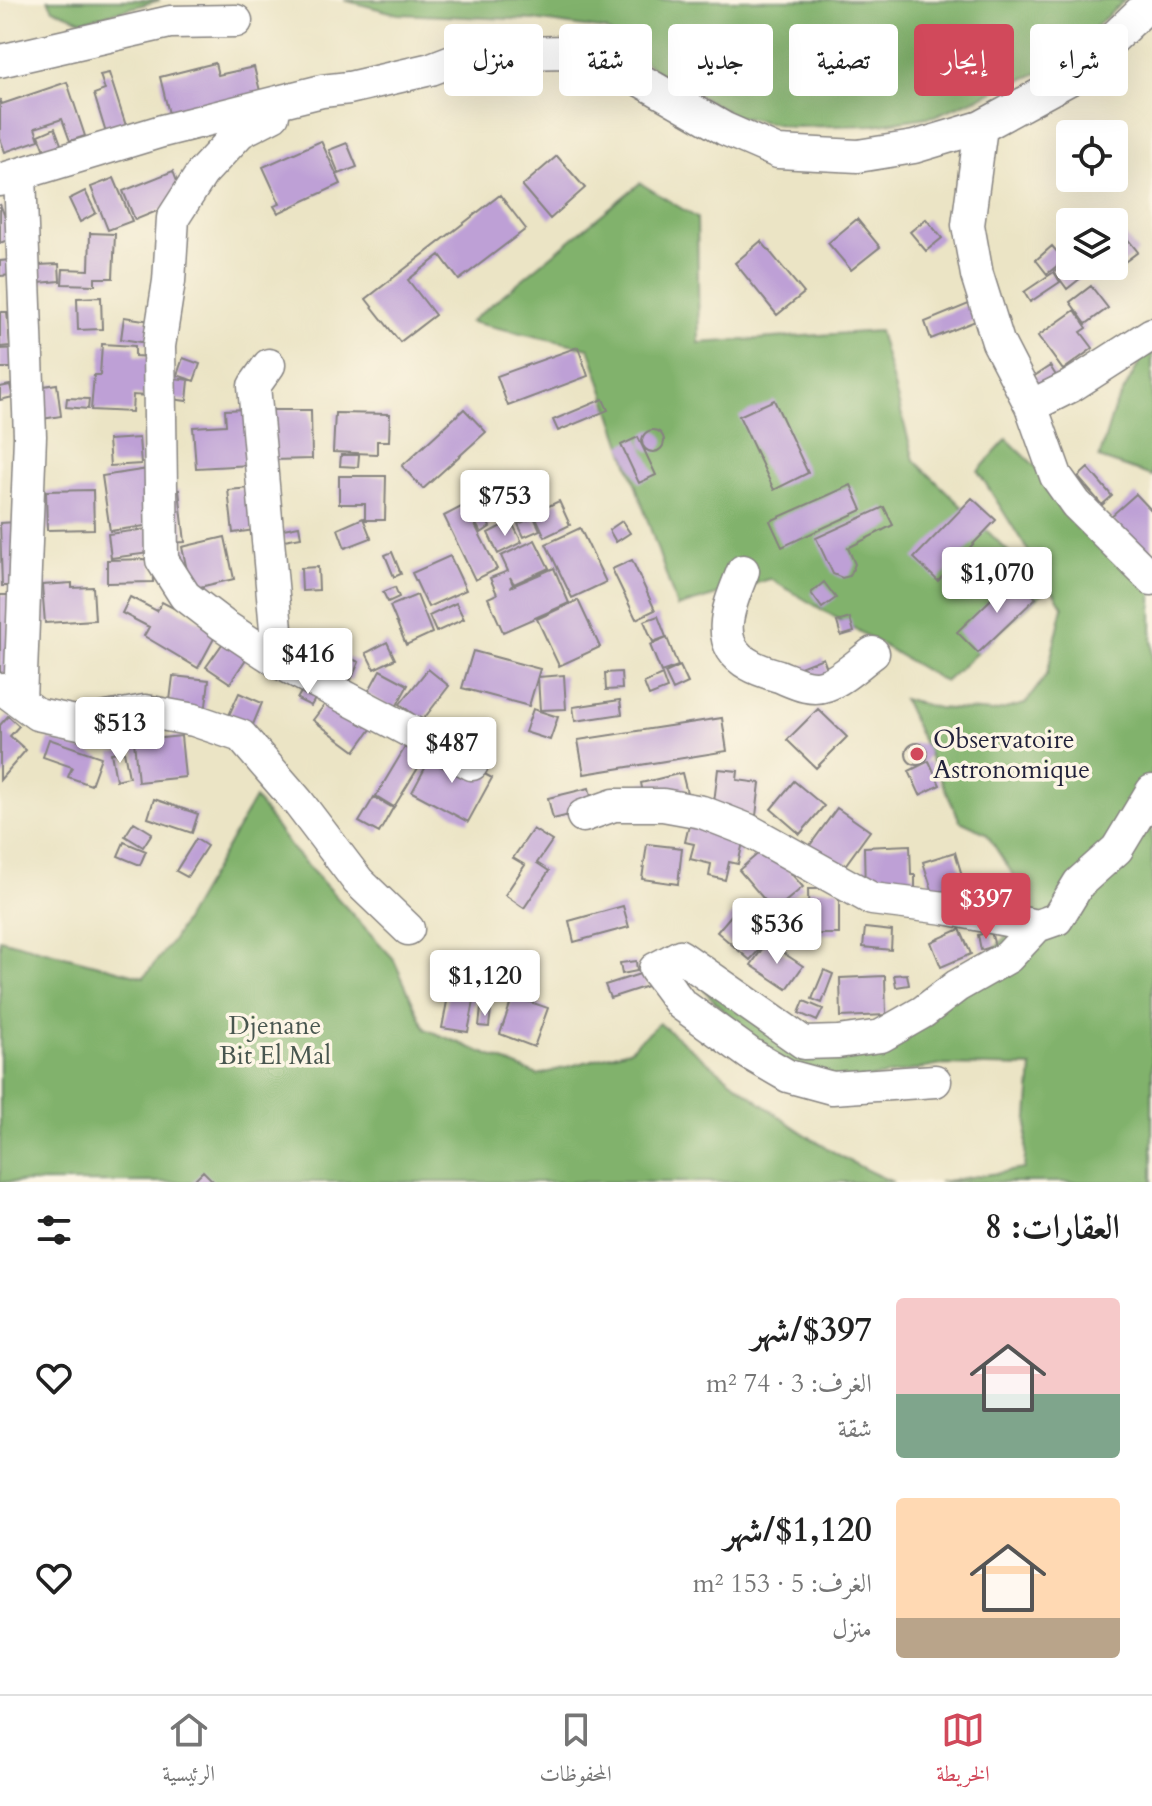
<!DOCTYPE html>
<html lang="ar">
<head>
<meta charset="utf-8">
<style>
	:root { --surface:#fff; --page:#f2f2f2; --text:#222; --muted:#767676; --line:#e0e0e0; --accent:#d1495b }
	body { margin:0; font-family:Cardo,Amiri,serif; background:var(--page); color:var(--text); direction:rtl; height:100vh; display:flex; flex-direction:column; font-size:30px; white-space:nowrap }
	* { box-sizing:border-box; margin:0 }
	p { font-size:26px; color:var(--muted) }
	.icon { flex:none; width:44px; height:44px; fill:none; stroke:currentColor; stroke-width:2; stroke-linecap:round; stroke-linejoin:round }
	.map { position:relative; height:1182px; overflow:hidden; direction:ltr }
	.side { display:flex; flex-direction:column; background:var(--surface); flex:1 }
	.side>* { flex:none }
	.top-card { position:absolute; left:24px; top:24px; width:1104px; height:72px; direction:rtl; display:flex; gap:16px }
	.fabs { position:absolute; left:1056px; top:120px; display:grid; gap:16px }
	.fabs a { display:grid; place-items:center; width:72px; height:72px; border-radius:8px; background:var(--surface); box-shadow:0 8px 32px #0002; font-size:40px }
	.price { position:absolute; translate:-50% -68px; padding:0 18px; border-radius:8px; background:#fff; color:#222; font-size:26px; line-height:52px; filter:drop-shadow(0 2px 4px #0008) }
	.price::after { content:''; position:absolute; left:50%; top:48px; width:24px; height:18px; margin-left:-12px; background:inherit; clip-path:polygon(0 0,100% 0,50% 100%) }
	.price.selected { background:var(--accent); color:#fff }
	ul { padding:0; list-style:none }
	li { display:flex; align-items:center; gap:24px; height:200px; padding:0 32px }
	li span { display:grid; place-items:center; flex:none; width:224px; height:160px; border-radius:8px; color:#555 }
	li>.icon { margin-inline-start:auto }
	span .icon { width:96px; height:96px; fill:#fffc; stroke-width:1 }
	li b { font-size:34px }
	h2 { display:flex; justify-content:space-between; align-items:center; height:96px; padding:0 32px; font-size:34px }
	.tag { padding:0 28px; border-radius:8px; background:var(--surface); box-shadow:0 8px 32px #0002; font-size:28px; line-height:72px }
	.tag.selected { background:var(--accent); color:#fff }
	.tab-bar { display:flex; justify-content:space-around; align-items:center; height:112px; border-top:2px solid var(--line); background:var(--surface); font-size:22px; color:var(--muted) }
	.tab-bar a { display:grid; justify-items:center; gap:4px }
	.tab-bar .selected { color:var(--accent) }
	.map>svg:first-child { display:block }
	.forest { fill:#81b26c; stroke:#526a54; stroke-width:2 }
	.building { fill:#bea0d6 }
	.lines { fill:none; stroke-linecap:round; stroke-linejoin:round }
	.minor-casing { stroke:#868380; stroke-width:35 }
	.minor { stroke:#fff; stroke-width:32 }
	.poi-dot { fill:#d1495b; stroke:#fcf5e5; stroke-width:3 }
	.labels { text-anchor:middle; stroke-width:7; stroke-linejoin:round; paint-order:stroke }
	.poi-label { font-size:26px; fill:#22223b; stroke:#fcf5e5; text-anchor:start }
	.park-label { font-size:26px; fill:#48564f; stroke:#fcf5e5 }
</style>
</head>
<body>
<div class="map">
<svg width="1152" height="1182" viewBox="0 0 1152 1182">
	<rect width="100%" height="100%" fill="#fcf5e5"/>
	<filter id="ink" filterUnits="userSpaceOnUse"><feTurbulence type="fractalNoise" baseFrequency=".0125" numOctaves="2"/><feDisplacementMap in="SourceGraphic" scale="16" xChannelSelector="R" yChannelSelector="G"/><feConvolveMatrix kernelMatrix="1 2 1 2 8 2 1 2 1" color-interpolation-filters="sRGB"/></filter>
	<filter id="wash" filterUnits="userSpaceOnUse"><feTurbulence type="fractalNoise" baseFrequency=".006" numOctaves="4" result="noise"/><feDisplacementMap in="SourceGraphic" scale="32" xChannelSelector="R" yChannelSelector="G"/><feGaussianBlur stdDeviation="1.8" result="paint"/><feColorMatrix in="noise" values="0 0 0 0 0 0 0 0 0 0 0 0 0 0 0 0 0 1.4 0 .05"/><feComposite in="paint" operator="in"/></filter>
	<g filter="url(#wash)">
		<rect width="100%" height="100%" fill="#ebe4c5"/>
		<path class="forest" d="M48,0H160L83,21L53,9Z
			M344,0H1125L1050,68L934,116L874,125L791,127L736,116L656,71L606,30L534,20L398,14Z
			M640,183L697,218L699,343L879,331L914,460L1047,589L945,682L770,579L677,607L589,348L470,322Z
			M1152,345V476L1099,458L1114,409L1148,347Z
			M1007,439L1152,579V1182H939L1024,1169L1032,1067L942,1065L838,1084L771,1061L703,989L794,1033L860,1031L899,1017L975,956L991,954L1032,904L986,833L960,821L903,699L938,708L993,712L1025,704L1047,674L1063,607L978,471Z
			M255,798L292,849L393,958L425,1029L538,1075L629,1050L659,1023C733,1081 805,1145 893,1182H0V939L144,977L173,940Z"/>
		<g id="blocks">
			<path class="building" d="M215,63L218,75L254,67L261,95L172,126L160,77Z
				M109,73L126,126L106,133L94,94L105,90L100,75Z
				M67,82L85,136L70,141L62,119L35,128L39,140L5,152L0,138V99L2,104Z
				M55,128L62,147L46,153L39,135Z
				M321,141L341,184L278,213L274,206L280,204L263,167Z
				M347,143L357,167L339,174L329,150Z
				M557,156L585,188L550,219L522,186Z
				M173,171L184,200L135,220L123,191Z
				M114,178L132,221L108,230L91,187Z
				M85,191L96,213L80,222L69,199Z
				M500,195L526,229L459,280L440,255L408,280L435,315L400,342L366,299Z
				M0,204L13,238L0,243Z
				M857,219L880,247L851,270L828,243Z
				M926,219L942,238L926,251L910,232Z
				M1114,222L1138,252L1114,270L1110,266H1114Z
				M90,233L115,234L113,278H95V285L62,284L63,269L89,270Z
				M761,241L804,293L777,315L735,263Z
				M1052,246L1064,260L1047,274L1036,260Z
				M1070,259V266H1109L1095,276L1091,270L1067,289L1054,271Z
				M10,260L12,275L0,276V261Z
				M59,264L60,281L39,283L38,265Z
				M1054,272L1060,282L1030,302L1024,292Z
				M1091,286L1108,308L1086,324L1070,302Z
				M101,297L102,329L78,330L77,298Z
				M971,303L978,320L931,339L925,322Z
				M1075,310L1087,328L1081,332L1093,348L1063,370L1038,336Z
				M0,312H7L10,346L0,347Z
				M124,317L151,321L148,343L121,339Z
				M102,344L135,346V356L150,357L147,396L133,395L132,412L91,410L94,375H100Z
				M578,347L588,376L508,406L497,376Z
				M22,348V368H0V349Z
				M183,358L200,364L194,381L177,375Z
				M1050,366L1060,382L1044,393L1033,377Z
				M167,377L189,380L187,401L164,398Z
				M57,384L61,416L36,420L31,388Z
				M10,385L13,397L0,400V387Z
				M67,398L89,399L88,409L66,407Z
				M603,399L608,410L558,431L553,420Z
				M774,400L808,473L774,490L739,416Z
				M248,409L251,465L196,468L193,427L226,425L225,410Z
				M464,409L486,432L423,489L402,466Z
				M271,410H311L312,459L271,460Z
				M335,413L390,414L389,441H377V454L333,452Z
				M642 441a11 11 0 1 1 22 0a11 11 0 1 1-22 0Z
				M638,437L656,475L639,483L621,445Z
				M139,438L141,464L110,466L108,440Z
				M341,455H359L358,467L340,466Z
				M1088,468L1112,496L1102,505L1078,477Z
				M148,469L159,524L110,531L102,476Z
				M339,476H386L385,520H365V504H339Z
				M851,485L862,510L782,547L770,521Z
				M251,488L255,530L233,533L228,490Z
				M93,490L94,529L47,530L46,491Z
				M179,490L185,542L171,543L166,492Z
				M1136,494L1152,511V564L1110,517Z
				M972,498L996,520L938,581L914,558Z
				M559,501L570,525L545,537L534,513Z
				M465,505L497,569L475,580L444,516Z
				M884,507L893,525L848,548L855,564L850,576L842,578L833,574L816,538Z
				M485,517L490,527L481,533L475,522Z
				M534,517L540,530L524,537L518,524Z
				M363,518L371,538L345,548L338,529Z
				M511,521L522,542L498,554L488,533Z
				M622,521L630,533L616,542L609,530Z
				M17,522L18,586H2L0,523Z
				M299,526L301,537L284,540L283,529Z
				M155,528L158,552L111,558L108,534Z
				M580,528L606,582L572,598L546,544Z
				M225,537L234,579L191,589L182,547Z
				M535,540L549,568L514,584L510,577L513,585L510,587L554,568L569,603L503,632L488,598L497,594L490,578L508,571L501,556Z
				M392,552L401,574L394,577L385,555Z
				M450,556L466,590L428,607L412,573Z
				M152,559L153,582L107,583V560Z
				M632,560L655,610L636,619L612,569Z
				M318,567L319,590L302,591L301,568Z
				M1015,576L1036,598L978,653L957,632Z
				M824,582L836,598L822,608L811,593Z
				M72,583V588L93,587L95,620L45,623L42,585Z
				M395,587L399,597L388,602L383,592Z
				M0,595H10L8,674L0,673Z
				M417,595L432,633L406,645L390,606Z
				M130,597L157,611L162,602L218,631L198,668L144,636L149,627L122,613Z
				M578,600L600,647L559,666L537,619Z
				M456,603L464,619L436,632L429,616Z
				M658,616L666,637L653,642L644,621Z
				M850,618L854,632L841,636L837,622Z
				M310,633L317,649L307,654L299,638Z
				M667,638L678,666L661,672L650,645Z
				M225,640L248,656L230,683L206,667Z
				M387,642L395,659L374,669L366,653Z
				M333,651L359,662L351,680L325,669Z
				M473,651L540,669L529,706L462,688Z
				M823,658L831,679L809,687L800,667Z
				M680,666L688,683L673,690L665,673Z
				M428,669L449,686L422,721L400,704Z
				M380,670L408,685L395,709L367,694Z
				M621,672L622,689L606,690L605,673Z
				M564,675L566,709L540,710L538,677Z
				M662,675L667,689L649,696L644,683Z
				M173,676L209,680L205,714L169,709Z
				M305,685L319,692L311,706L297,699Z
				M239,693L262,703L249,734L225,724Z
				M332,695L374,725L355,751L313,720Z
				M620,700L622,714L575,721L573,707Z
				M533,709L558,717L550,740L525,732Z
				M818,709L847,737L816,768L787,740Z
				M8,716L19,726L10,736L26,750L0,780V725Z
				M722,718L727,751L584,774L578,740Z
				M181,736L185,777L138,782L134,741Z
				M49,739L101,757L91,785L68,777L72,767L43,757Z
				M906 754a11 11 0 1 1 22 0a11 11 0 1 1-22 0Z
				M407,744L426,755L394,807L376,796Z
				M436,748L492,778L468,822L412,792Z
				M124,751L129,777L116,780L111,753Z
				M929,761L940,785L920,795L909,771Z
				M718,769L738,771L737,780L760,783L756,816L713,811Z
				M682,773L687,793L645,803L641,783Z
				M794,781L824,806L800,834L771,809Z
				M589,788L594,809L553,819L548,798Z
				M374,797L393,808L379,833L359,822Z
				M154,799L198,814L192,833L148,818Z
				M837,808L870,831L841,871L808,848Z
				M134,822L152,833L143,847L125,836Z
				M689,825L744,838L738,864L729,862L725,880L709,876L711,864L690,859L694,844L685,842Z
				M533,829L552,841L537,863L549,871L524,908L505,895L525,865L513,858Z
				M196,839L207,846L187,877L176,871Z
				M124,842L146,851L140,865L118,856Z
				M647,844L682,848L678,884L642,879Z
				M910,845L911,875H915V891L865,892L864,847Z
				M767,846L803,887L774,911L739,870Z
				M955,852L966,889L935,899L923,862Z
				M808,889H839V934H809Z
				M623,906L629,927L574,942L569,921Z
				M734,912L768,940L750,960L717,932Z
				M865,928L892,931L891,950L863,947Z
				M960,929L971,954L941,967L931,942Z
				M991,932L995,946L981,950L978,935Z
				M767,942L803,966L787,989L751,965Z
				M636,961L637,971L622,974L620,963Z
				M824,970L833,974L822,1003L812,999Z
				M643,973L647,986L610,998L605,985Z
				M907,974L909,985L896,987L894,975Z
				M885,976L886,1015L841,1017L840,978Z
				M449,991L475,996L468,1032L442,1028Z
				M513,996L548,1008L534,1047L500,1034Z
				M804,1001L823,1009L817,1021L799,1013Z
				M481,1008L491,1009L489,1027L479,1026Z
				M203,1171L214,1182H192Z"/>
		</g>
	</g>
	<g filter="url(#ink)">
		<use href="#blocks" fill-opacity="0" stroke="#868380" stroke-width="2"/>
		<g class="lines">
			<g class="minor-casing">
				<path id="minor" d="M0,61L170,22L236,21
					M273,115L240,132L202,173L173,218L169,281L159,346L162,560L185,596L223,625L279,662L472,764
					M981,127L968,225L977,275L998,342L1031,406L1056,476L1076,504L1152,579
					M0,180L162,131L322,91L349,88L431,69L470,54L566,52L616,66L725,129L778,152L858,156L914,147L981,127L1073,77L1152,1
					M269,365L254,386L279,662
					M1031,406L1071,386L1152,334
					M743,571C731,602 710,643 750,665C758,670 769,673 779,676C794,682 810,691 826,685C843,679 859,663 873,653
					M3,689L37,714L80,723L145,711L194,720L241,736L298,802L358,881L408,929
					M20,701L30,436L20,175
					M583,816L614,805H663L702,812L748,830L872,899L945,908L1037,926
					M935,1081L832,1088L788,1076L750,1054L681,1004L655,969L680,956L804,1043L838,1042L881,1036L923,1012L957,986L1008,957L1037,926L1057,919L1079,883L1117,849L1152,791"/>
			</g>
			<use href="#minor" class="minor"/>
		</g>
	</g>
	<circle class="poi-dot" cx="917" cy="754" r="8"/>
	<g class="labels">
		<g class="poi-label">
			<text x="933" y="748">Observatoire<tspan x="933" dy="30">Astronomique</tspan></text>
		</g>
		<g class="park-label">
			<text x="275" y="1034">Djenane<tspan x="275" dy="30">Bit El Mal</tspan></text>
		</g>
	</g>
</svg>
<div class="fabs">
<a><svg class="icon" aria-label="locate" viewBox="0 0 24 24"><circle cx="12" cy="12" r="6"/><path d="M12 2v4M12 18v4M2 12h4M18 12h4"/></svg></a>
<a><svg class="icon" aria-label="layers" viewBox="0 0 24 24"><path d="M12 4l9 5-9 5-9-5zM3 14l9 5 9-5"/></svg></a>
</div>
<b class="price" style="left:505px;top:538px">$753</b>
<b class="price" style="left:997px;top:615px">$1,070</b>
<b class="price" style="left:308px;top:696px">$416</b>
<b class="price" style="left:120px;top:765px">$513</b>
<b class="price" style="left:452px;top:785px">$487</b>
<b class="price selected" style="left:986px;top:941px">$397</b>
<b class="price" style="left:777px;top:966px">$536</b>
<b class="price" style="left:485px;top:1018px">$1,120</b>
<div class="top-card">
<a class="tag">شراء</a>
<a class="tag selected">إيجار</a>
<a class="tag">تصفية</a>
<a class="tag">جديد</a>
<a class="tag">شقة</a>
<a class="tag">منزل</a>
</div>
</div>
<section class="side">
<h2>العقارات: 8<svg class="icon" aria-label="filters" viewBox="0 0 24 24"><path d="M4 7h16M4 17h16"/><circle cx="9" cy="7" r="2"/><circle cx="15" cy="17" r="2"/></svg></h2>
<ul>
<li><span style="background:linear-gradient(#f6c9c9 60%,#7fa58c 0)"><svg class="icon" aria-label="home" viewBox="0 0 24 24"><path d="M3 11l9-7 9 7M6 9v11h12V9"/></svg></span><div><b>$397/شهر</b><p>الغرف: 3 · 74 m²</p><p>شقة</p></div><svg class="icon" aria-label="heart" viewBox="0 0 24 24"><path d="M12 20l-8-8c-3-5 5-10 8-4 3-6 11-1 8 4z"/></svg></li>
<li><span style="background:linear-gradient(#ffd9b3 75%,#b9a48a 0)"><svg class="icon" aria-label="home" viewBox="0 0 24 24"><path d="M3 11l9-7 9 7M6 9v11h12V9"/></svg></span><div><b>$1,120/شهر</b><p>الغرف: 5 · 153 m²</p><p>منزل</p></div><svg class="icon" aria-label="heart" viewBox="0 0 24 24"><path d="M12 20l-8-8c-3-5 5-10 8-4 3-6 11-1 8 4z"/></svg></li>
</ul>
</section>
<nav class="tab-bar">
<a class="selected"><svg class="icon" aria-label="map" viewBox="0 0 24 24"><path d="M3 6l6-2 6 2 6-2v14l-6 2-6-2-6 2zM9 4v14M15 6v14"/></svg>الخريطة</a>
<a><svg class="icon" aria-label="saved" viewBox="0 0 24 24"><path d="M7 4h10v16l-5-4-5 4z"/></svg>المحفوظات</a>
<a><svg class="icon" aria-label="home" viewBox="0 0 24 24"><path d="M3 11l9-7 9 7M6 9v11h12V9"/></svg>الرئيسية</a>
</nav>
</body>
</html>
